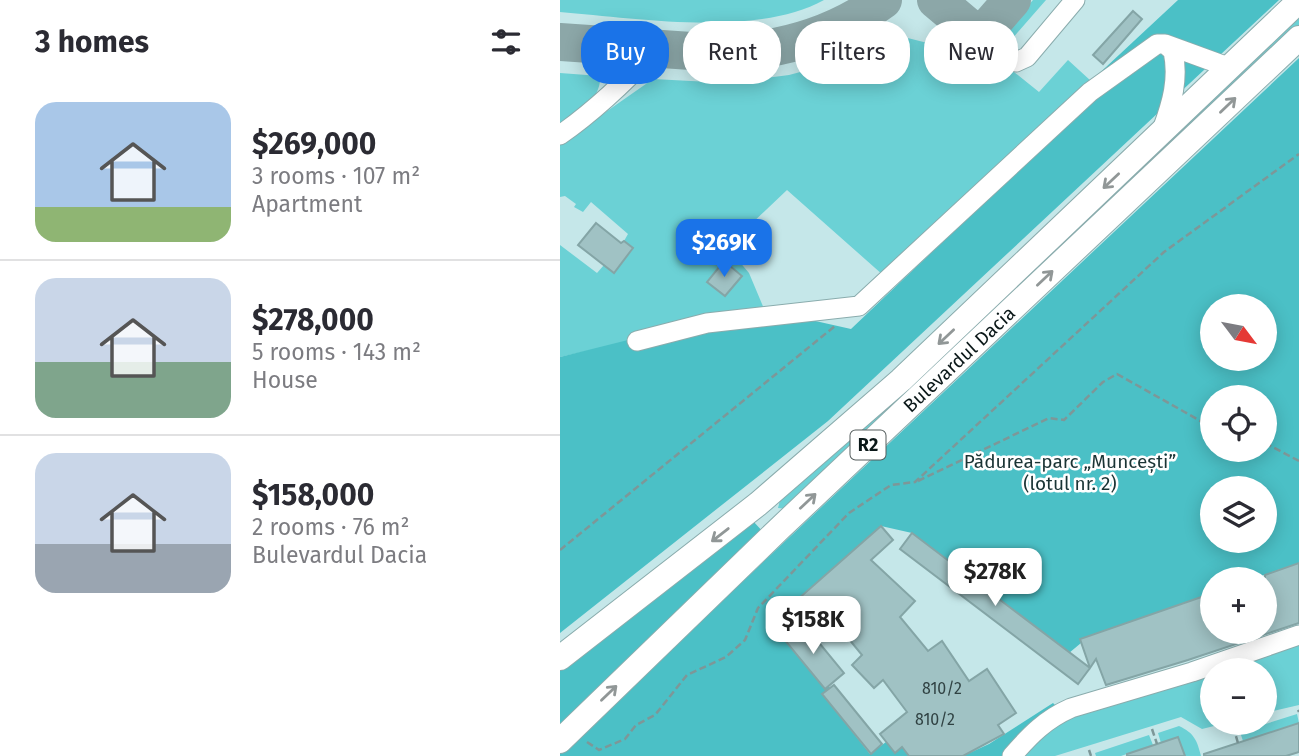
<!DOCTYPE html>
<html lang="en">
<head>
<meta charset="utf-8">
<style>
	:root { --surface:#fff; --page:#f7f7f7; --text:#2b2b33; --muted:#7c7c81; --line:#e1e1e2; --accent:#1a73e8 }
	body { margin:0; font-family:"Fira Sans",sans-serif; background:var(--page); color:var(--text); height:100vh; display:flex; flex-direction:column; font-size:26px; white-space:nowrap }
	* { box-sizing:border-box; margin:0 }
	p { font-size:23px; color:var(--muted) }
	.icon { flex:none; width:38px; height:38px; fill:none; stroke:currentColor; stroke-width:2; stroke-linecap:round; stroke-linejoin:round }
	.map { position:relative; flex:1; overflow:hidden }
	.side { display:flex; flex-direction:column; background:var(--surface); width:560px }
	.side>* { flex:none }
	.banner { position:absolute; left:21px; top:21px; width:612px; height:63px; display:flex; gap:14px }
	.needle { width:46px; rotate:122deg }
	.buttons { position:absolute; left:640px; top:294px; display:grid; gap:14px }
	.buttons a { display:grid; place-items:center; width:77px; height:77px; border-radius:50%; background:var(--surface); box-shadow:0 4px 18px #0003; font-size:35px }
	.price { position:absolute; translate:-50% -60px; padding:0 16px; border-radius:14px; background:#fff; color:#222; font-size:23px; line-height:46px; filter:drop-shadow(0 2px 4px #0008) }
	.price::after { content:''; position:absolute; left:50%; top:42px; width:21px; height:16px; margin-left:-10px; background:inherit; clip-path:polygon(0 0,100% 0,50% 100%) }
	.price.on { background:var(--accent); color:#fff }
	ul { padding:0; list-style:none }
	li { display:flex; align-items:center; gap:21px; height:175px; padding:0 35px }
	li+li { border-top:2px solid var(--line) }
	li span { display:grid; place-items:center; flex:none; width:196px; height:140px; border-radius:21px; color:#555 }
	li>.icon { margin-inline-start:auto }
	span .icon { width:84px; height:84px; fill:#fffc; stroke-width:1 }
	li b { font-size:30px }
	h2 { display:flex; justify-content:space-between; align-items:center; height:84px; padding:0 35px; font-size:30px }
	.chip { padding:0 24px; border-radius:28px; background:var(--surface); box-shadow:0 4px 18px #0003; font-size:24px; line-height:63px }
	.chip.on { background:var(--accent); color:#fff }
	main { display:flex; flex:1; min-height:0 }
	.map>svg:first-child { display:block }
	.green { fill:#6bd1d5 }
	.forest { fill:#4bc0c6; fill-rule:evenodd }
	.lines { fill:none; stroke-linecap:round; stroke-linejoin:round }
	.taxiway { stroke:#8ca7a8; stroke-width:38 }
	.building { fill:#a0c2c4; stroke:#84a5a6; stroke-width:2 }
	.minor-casing { stroke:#8aacad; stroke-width:21 }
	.major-casing { stroke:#8aacad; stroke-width:26 }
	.path { stroke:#7d9798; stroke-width:2.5; stroke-dasharray:7 3.5; stroke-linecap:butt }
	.minor { stroke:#fff; stroke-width:19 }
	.major { stroke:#fff; stroke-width:24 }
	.oneway { stroke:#919797 }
	.labels { text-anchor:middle; stroke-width:5; stroke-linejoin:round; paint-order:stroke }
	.number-label { font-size:16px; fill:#304243 }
	.shield { fill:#fff; stroke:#545d5d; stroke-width:2 }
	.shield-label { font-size:18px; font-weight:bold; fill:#0a1718 }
	.street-label { font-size:19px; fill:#0a1718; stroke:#fff }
	.park-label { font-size:19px; fill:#1a3435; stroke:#fff }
</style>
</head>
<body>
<main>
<section class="side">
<h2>3 homes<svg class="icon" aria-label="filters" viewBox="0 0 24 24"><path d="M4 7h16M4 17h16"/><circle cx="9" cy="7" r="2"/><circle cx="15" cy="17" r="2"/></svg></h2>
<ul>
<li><span style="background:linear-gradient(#a9c7e8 75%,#8fb573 0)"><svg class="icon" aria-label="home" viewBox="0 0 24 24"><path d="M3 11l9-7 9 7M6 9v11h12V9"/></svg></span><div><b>$269,000</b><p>3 rooms · 107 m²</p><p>Apartment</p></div></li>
<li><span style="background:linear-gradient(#c9d6e8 60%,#7fa58c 0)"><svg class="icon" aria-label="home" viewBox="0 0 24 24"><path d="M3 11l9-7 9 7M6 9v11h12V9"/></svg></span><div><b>$278,000</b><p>5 rooms · 143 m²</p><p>House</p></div></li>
<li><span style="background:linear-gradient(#c9d6e8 65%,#9aa5b1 0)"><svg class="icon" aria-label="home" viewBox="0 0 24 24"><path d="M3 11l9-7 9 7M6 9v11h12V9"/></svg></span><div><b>$158,000</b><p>2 rooms · 76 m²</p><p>Bulevardul Dacia</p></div></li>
</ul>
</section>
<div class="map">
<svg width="739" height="756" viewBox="0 0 739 756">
	<rect width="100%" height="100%" fill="#c5e7e9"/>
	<path class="green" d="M0,0H264C195,38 76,18 0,12Z
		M473,0H486L443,49L437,45V40Z
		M739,13V27L229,509L218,508L221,496Z
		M336,35L391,49L414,68L424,58L439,60L479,92L508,60L531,81L323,275L227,190L167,247L189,273L205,311L0,357V245L37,273L44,265L54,273L73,249L64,241L68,234L31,202L23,212L14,207L16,204L5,196L0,197V144L93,79L169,83L229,75L274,63Z
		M0,73L40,76C42,99 16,115 0,129Z
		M739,638V705L705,713V670H653V723H666L642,729L621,717L495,756H458L488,724Z
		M737,714L739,723L683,741L680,732Z
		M619,726C634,733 637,740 641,756H625L618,737L601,743L598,733Z
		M589,735L593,745L561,756H536L535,753Z"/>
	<path class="forest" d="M618,0H719L268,421L0,633V357L72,339L242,318L291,329L530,102L531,81Z
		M739,58V563L692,579H653V593L520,639L521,643L509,653L352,533L321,526L230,607L242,622L223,638L254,676L262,678L270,688L263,695L310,754L326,742L342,747L349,756H0V753ZM653,306H705V359H653ZM653,397H705V450H653ZM653,488H705V541H653Z
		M193,521L204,533L0,728V670L75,615Z
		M493,703L497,707L444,756H403L429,744Z"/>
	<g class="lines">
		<path class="taxiway" d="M376,0L413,31H425L452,0
			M0,42L160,53C219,51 275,36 323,0"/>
	</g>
	<path class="building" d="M573,11L582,19L543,64L533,55Z
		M36,223L61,243L64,241L73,248L54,273L18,245Z
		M164,261L182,276L165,296L147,282Z
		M321,526L333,540L311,560L355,601L340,617L368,651L382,641L409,681L427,669L456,713L438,725L444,734L403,756H349L342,747L335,753L320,734L347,712L323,680L314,688L292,665L302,655L261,605L242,622L229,607Z
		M352,533L530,668L518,684L340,549Z
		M739,563V623L628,660L546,685L536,659L530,668L520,639L653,593V632H705V575Z
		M242,622L284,673L265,689L223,638Z
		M274,685L322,744L311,754L262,694Z
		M739,723V752L726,756H644V754Z
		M618,737L625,756H567V754Z"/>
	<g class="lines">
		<g class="minor-casing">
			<path id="minor" d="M605,44L668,67
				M431,50L456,62L467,57L515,0
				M0,135C36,110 66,81 96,49
				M77,341L147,323L299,306L530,92L597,44H605L613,51C619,79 612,103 602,130
				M452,756C470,735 486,719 511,708L632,672L739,635"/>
		</g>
		<g class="major-casing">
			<path id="major" d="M0,658L198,504L341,380L739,1
				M0,741L219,529L739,38"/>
		</g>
		<path class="path" d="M705,443L739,461
			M358,481L489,418L504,420L543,382L557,374L653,428
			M0,550L275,326
			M738,710L739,712
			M673,726L678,743
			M592,729L597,744
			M27,742L39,750L65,739L76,725L95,715L127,675L166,657L185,640L198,608L289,513L331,485L355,482L604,252L739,154
			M529,750L531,756"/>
		<use href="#minor" class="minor"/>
		<use href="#major" class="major"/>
	</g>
	<defs><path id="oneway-shaft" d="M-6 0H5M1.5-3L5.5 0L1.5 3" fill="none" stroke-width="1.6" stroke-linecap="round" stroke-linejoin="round" transform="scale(1.75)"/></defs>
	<g class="oneway">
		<use href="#oneway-shaft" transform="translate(668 105) rotate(-44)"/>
		<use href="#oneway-shaft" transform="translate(551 181) rotate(137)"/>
		<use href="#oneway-shaft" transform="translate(485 278) rotate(-43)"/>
		<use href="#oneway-shaft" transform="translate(386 337) rotate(137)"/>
		<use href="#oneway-shaft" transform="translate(248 501) rotate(-43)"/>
		<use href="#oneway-shaft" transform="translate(160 535) rotate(142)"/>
		<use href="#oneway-shaft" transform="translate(49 693) rotate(-44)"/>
	</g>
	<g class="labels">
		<g class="number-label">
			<text x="382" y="694">810/2</text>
			<text x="375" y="725">810/2</text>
		</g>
		<rect class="shield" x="290.5" y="430.5" width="35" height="29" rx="5"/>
		<g class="shield-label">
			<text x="308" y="451">R2</text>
		</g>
		<g class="street-label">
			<text transform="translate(399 359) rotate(-43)" y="7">Bulevardul Dacia</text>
		</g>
		<g class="park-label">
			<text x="510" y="468">Pădurea-parc „Muncești”<tspan x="510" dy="22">(lotul nr. 2)</tspan></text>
		</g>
	</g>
</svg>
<div class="buttons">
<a><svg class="needle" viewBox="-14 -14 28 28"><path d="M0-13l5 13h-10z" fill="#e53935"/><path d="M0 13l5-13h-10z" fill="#7c7c81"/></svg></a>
<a><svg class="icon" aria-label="locate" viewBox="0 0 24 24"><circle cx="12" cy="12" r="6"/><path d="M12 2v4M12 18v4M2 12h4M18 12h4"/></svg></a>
<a><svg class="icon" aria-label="layers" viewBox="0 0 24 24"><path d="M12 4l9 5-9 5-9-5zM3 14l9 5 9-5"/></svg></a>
<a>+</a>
<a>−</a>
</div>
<b class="price on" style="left:164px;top:279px">$269K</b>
<b class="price" style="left:435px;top:608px">$278K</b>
<b class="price" style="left:253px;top:656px">$158K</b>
<div class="banner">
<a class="chip on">Buy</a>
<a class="chip">Rent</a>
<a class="chip">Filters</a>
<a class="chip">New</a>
</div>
</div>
</main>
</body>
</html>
